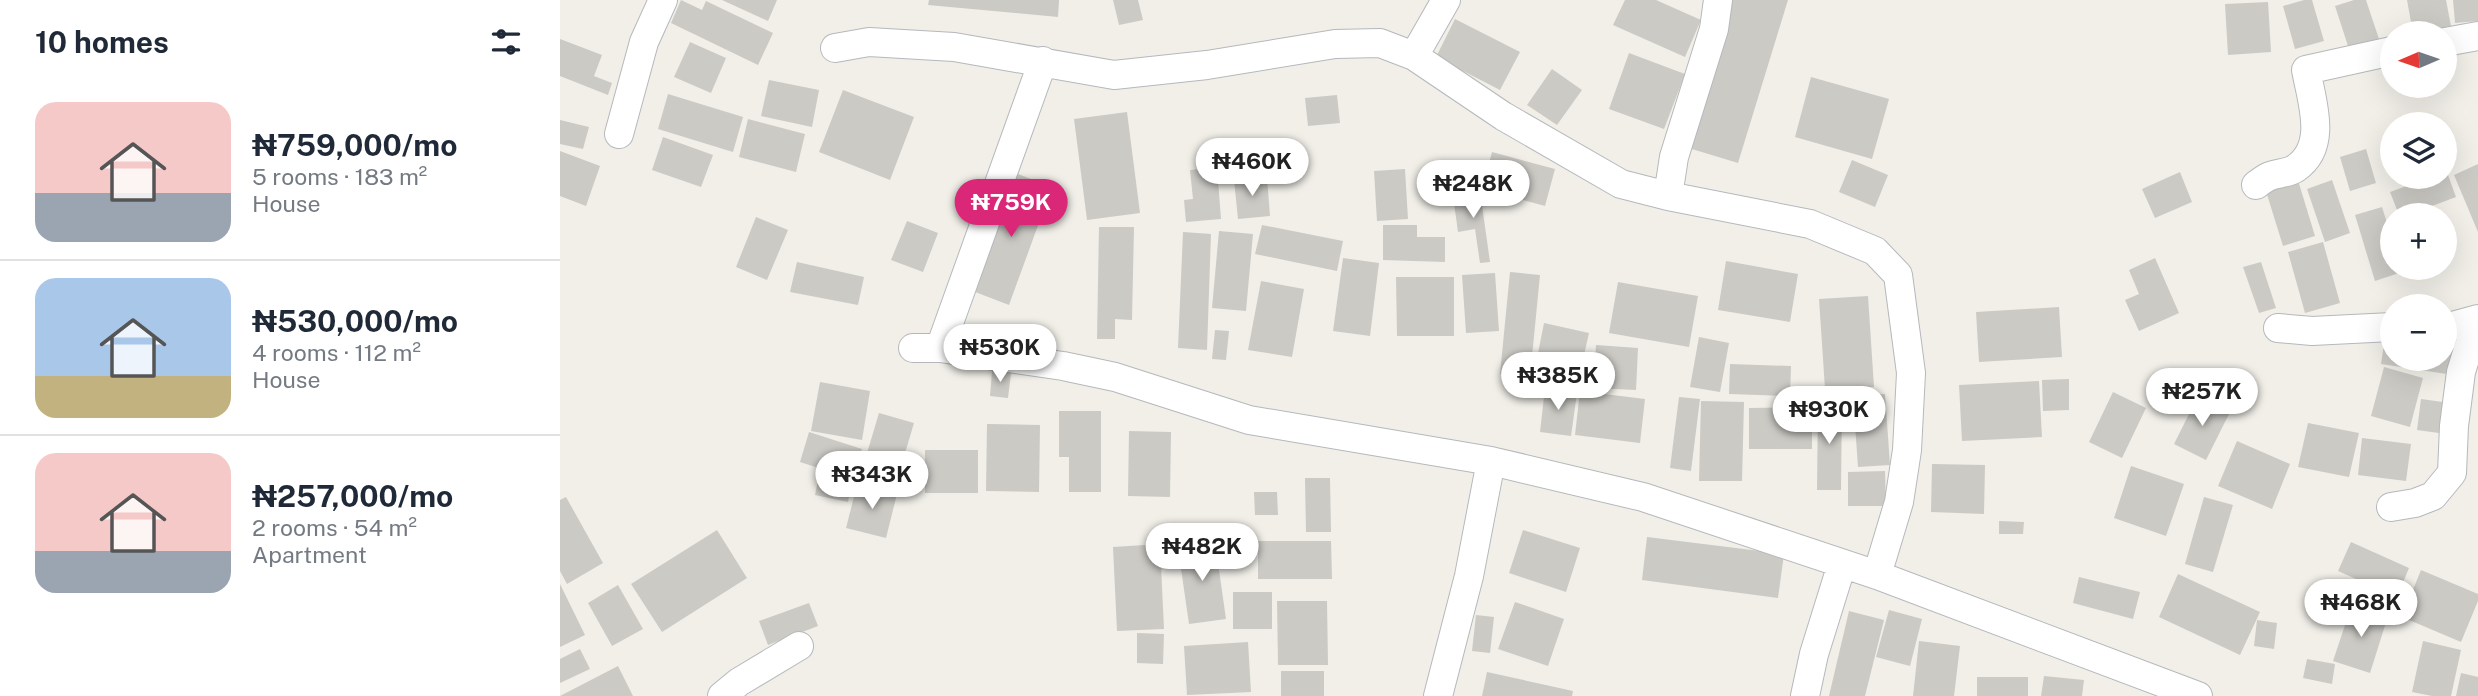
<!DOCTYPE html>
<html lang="en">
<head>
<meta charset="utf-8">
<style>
	:root { --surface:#fff; --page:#f6f6f7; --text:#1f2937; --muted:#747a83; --line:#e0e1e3; --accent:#db2777 }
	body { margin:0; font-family:"Public Sans",sans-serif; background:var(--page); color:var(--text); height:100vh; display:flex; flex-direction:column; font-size:26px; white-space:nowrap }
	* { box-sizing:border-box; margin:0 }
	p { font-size:23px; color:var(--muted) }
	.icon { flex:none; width:38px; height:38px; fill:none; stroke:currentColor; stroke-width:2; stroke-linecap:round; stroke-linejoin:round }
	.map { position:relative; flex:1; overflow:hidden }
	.details { display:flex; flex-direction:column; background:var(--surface); width:560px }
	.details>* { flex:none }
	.needle { width:46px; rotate:268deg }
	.fabs { position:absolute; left:1820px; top:21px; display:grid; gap:14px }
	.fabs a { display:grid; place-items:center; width:77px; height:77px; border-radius:50%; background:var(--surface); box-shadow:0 7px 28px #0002; font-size:35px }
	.price { position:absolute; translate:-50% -60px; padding:0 16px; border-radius:24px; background:#fff; color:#222; font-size:23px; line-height:46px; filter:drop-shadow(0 2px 4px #0008) }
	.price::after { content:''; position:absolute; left:50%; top:42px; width:21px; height:16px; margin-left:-10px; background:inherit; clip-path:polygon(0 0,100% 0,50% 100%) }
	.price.active { background:var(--accent); color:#fff }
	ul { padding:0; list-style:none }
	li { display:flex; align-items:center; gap:21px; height:175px; padding:0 35px }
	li+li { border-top:2px solid var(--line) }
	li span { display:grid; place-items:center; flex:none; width:196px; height:140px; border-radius:21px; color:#555 }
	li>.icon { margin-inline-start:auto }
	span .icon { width:84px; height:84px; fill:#fffc; stroke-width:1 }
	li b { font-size:30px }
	h2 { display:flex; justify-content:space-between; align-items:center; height:84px; padding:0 35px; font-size:30px }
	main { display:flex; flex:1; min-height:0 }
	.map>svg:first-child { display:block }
	.building { fill:#cccac5 }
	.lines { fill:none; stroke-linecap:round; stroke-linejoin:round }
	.minor-casing { stroke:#b5b8bc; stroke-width:30 }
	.minor { stroke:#fff; stroke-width:28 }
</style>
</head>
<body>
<main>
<section class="details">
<h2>10 homes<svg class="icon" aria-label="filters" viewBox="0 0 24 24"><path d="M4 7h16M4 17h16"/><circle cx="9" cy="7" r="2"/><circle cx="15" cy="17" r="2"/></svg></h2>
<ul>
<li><span style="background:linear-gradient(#f6c9c9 65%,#9aa5b1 0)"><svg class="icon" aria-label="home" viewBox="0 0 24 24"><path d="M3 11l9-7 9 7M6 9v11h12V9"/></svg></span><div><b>₦759,000/mo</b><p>5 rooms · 183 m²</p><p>House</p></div></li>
<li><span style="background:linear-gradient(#a9c7e8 70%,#c2b280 0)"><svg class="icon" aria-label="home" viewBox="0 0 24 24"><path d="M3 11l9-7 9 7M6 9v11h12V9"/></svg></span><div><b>₦530,000/mo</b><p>4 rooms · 112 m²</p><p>House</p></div></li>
<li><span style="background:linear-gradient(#f6c9c9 70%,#9aa5b1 0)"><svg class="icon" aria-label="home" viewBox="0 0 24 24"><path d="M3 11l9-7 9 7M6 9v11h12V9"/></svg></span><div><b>₦257,000/mo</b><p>2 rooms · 54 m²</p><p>Apartment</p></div></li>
</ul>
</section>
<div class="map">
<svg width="1918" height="696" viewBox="0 0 1918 696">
	<rect width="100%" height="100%" fill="#f1efe8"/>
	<path class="building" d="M121,0L142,10L146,1L213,33L198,65L111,23Z
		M162,0H217L208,21Z
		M369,0H499L498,17L368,5Z
		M553,0H578L583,20L559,25Z
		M1065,0H1096L1141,20L1125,57L1053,25Z
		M1167,0H1228L1178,163L1122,146Z
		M1744,0H1752L1764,41L1735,49L1723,6Z
		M1794,0H1806L1820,42L1790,52L1775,6Z
		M1847,0H1886L1891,26L1853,33Z
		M1893,0H1918V21L1895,23Z
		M1708,2L1711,52L1668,55L1665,4Z
		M895,19L960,52L940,90L876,57Z
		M0,39L42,55L34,76L52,83L48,95L0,76Z
		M130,42L166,58L151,93L114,77Z
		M1069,53L1125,74L1104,129L1049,109Z
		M992,69L1022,90L997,125L967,105Z
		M1251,77L1329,99L1312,159L1235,137Z
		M209,80L259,90L252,127L201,116Z
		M283,90L354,117L330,180L259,152Z
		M108,94L183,117L173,152L98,129Z
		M777,95L780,123L748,126L745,98Z
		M567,112L580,213L527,220L514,119Z
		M188,119L245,134L236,172L179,157Z
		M0,120L29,127L23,149L0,144Z
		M103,137L153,155L141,187L92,170Z
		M1806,149L1816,183L1790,191L1780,157Z
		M0,151L40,166L26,206L0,196Z
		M932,152L995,169L985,206L922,189Z
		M1292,160L1328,175L1315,207L1279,192Z
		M1918,164V232L1894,175Z
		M657,167L661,219L626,222L624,200L633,199L630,170Z
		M1885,167L1896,197L1848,215H1839L1830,192L1871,177H1885Z
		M845,169L848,219L817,221L814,171Z
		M453,172L492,187L449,305L410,290Z
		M1620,172L1632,202L1595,218L1582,189Z
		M707,177L710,216L678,219L674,180Z
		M1737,177L1755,236L1723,246L1705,188Z
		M1772,180L1790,233L1765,242L1747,189Z
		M920,191L930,262L920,263L915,229L898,232L893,196Z
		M1822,207L1832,239V268H1841L1842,272L1815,281L1795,215Z
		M196,217L228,230L207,280L176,267Z
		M347,221L378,233L363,272L331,260Z
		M702,225L783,241L777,271L695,254Z
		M823,225H857V237H885V262L823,260Z
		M539,227H574L572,320L555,319V339H537Z
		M659,231L693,234L686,311L652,308Z
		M623,232L651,234L647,350L618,348Z
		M1763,242L1780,303L1745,313L1728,252Z
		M783,258L819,263L810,336L773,331Z
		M1595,258L1619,313L1579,331L1565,300L1579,294L1569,270Z
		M1166,261L1238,274L1230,322L1158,310Z
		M237,262L304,277L298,305L230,292Z
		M1701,262L1716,308L1699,313L1683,267Z
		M950,272L980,275L970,377L940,374Z
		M935,273L939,331L906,333L902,275Z
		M836,277H894V336H837Z
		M701,281L744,289L732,357L688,350Z
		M1058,282L1138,296L1129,347L1049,333Z
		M1308,296L1314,387L1265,389L1259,299Z
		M1499,307L1502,357L1419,362L1416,312Z
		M984,323L1029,333L1019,377L975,368Z
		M655,330L669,331L666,360L652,359Z
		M1139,337L1169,343L1160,392L1130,387Z
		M1825,337L1832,338V359H1885V347L1897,349L1893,375L1821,364Z
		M1036,345L1078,348L1076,390L1033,388Z
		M1170,364L1231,366L1230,396L1169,394Z
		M1824,367L1863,378L1850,427L1811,416Z
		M432,371L451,373L448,398L430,396Z
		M1509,379V410L1483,411L1482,380Z
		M1479,381L1482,437L1402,441L1399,385Z
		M260,382L310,391L302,440L251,431Z
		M985,388L1017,393L1011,436L980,432Z
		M1020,391L1085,399L1080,443L1015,435Z
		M1553,392L1586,408L1562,458L1529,442Z
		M1325,394L1330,465L1298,467L1293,396Z
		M1638,396L1670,412L1646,460L1614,444Z
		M1119,397L1140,399L1131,471L1110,468Z
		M1861,399L1890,403L1886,434L1857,430Z
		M1141,401L1184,402L1182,481H1139Z
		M1258,401L1282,402L1281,490H1257Z
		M1252,407V449H1189V408Z
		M499,411H541V492H509V457H499Z
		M319,413L354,423L334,490L299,480Z
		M1748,423L1799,433L1789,477L1738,467Z
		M427,424L480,425L479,492L426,491Z
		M569,431L611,432L610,497L568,496Z
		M249,432L302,449L293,479L240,462Z
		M1802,438L1851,444L1846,481L1798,475Z
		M1677,441L1730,464L1712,509L1658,486Z
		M365,450H418V493H365Z
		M1372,464L1425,465L1424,514L1371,512Z
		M1571,466L1624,484L1606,536L1554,518Z
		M1325,471L1326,506H1288V472Z
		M259,475L292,481L288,502L255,495Z
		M745,478H770L771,532H746Z
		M297,485L337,494L326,538L286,528Z
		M694,492H717L718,515H695Z
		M6,497L43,563L7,584L0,571V500Z
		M1644,497L1673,505L1653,572L1625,564Z
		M1439,521L1464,522L1463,534H1439Z
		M157,530L187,578L102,632L71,584Z
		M963,530L1020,548L1006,592L949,573Z
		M1087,537L1224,554L1218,598L1082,580Z
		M698,541H771L772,579H698Z
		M655,542L666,619L629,624L618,548Z
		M1791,542L1849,568L1837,597L1778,571Z
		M600,544L604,629L557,631L553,547Z
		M1861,570L1918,594V601L1901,642L1842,617Z
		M1618,574L1700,612L1680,655L1599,617Z
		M1519,577L1580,592L1573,619L1513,603Z
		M0,584L25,635L0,647Z
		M58,585L83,629L52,646L28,603Z
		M673,592H712V629H673Z
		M717,601H767L768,665H718Z
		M955,602L1004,619L988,666L938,649Z
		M249,603L258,626L208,645L199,621Z
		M1792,604L1828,616L1810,673L1773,661Z
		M1329,610L1362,619L1350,666L1316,657Z
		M1289,611L1324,620L1305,696H1269Z
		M916,615L934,617L930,653L912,651Z
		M1697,620L1717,623L1714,649L1694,646Z
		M577,633L604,634L603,664L577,663Z
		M1359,641L1400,646L1394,696H1353Z
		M1863,641L1901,650L1891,696H1872L1852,692Z
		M688,642L691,692L627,695L624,646Z
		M20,649L30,669L0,683V659Z
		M1747,659L1775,664L1772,684L1743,678Z
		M58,666L73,696H0Z
		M721,671H764V696H721Z
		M927,672L1013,691L1012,696H922Z
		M1901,673L1918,677V696H1896Z
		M1484,676L1524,680L1522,696H1481Z
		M1417,677H1468V696H1417Z"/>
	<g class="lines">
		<g class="minor-casing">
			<path id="minor" d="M1885,42L1918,36
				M275,48L309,42L394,47L554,75L647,65L775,44L820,43L854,56L943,116L1061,184L1108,196L1250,224L1315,251L1338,275L1351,373L1347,450L1339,502L1317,575
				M854,56L886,0
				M59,134L84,42L103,0
				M1696,185C1700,182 1705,178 1710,176C1719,173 1729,173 1736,168C1768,146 1752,102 1746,70L1832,51
				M1108,196L1114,157L1154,29L1158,0
				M1718,328L1752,331L1832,327
				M1885,328L1918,319
				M353,348H380L503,366L555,377L689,420L931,461L1083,497L1317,575L1638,696
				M380,348L483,61
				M1831,507L1855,503L1873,496L1892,473L1894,426L1901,372L1909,346L1918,327
				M162,696L179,682L239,646
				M878,696L909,576L931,461
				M1245,696L1254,654L1282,564"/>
		</g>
		<use href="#minor" class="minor"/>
	</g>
</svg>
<div class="fabs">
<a><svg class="needle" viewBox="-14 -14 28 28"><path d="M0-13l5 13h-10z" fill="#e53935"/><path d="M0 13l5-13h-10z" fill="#747a83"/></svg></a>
<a><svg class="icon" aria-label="layers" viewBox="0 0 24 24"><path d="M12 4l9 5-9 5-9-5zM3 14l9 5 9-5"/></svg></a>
<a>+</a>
<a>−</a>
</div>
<b class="price" style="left:692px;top:198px">₦460K</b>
<b class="price" style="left:913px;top:220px">₦248K</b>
<b class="price active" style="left:451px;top:239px">₦759K</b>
<b class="price" style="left:440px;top:384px">₦530K</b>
<b class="price" style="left:998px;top:412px">₦385K</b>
<b class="price" style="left:1642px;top:428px">₦257K</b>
<b class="price" style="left:1269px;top:446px">₦930K</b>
<b class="price" style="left:312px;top:511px">₦343K</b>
<b class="price" style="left:642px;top:583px">₦482K</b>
<b class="price" style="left:1801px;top:639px">₦468K</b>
</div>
</main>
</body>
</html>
